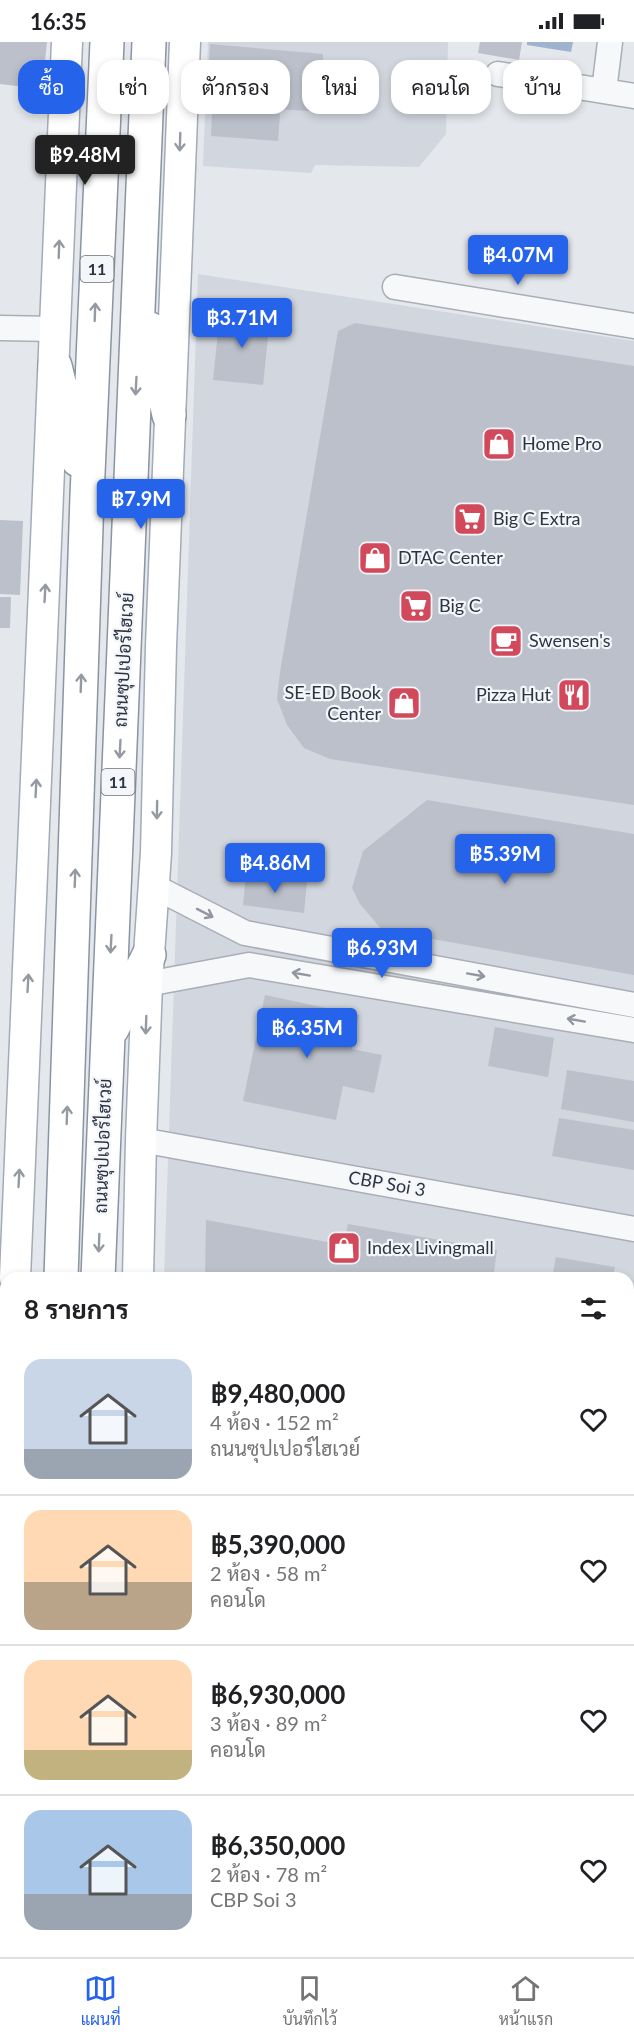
<!DOCTYPE html>
<html lang="th">
<head>
<meta charset="utf-8">
<style>
	:root { --surface:#fff; --page:#f6f6f6; --text:#202124; --muted:#757577; --line:#e0e0e0; --accent:#2563eb }
	body { margin:0; font-family:Lato,Sarabun,sans-serif; background:var(--page); color:var(--text); height:100vh; display:flex; flex-direction:column; font-size:22px; white-space:nowrap }
	* { box-sizing:border-box; margin:0 }
	p { font-size:20px; color:var(--muted) }
	.icon { flex:none; width:33px; height:33px; fill:none; stroke:currentColor; stroke-width:2; stroke-linecap:round; stroke-linejoin:round }
	.map { position:relative; flex:1; overflow:hidden }
	.details { position:absolute; left:0px; top:1230px; width:634px; height:686px; display:flex; flex-direction:column; background:var(--surface); border-radius:18px 18px 0 0; box-shadow:0 3px 9px #0003 }
	.details>* { flex:none }
	.top-card { position:absolute; left:18px; top:18px; width:598px; height:54px; display:flex; gap:12px }
	.price { position:absolute; translate:-50% -51px; padding:0 14px; border-radius:6px; background:var(--accent); color:#fff; font-size:20px; line-height:39px; filter:drop-shadow(0 2px 3px #0008) }
	.price::after { content:''; position:absolute; left:50%; top:36px; width:18px; height:14px; margin-left:-9px; background:inherit; clip-path:polygon(0 0,100% 0,50% 100%) }
	.price.active { background:#222; color:#fff }
	ul { padding:0; list-style:none }
	li { display:flex; align-items:center; gap:18px; height:150px; padding:0 24px }
	li+li { border-top:2px solid var(--line) }
	li span { display:grid; place-items:center; flex:none; width:168px; height:120px; border-radius:18px; color:#555 }
	li>.icon { margin-inline-start:auto }
	span .icon { width:72px; height:72px; fill:#fffc; stroke-width:1 }
	li b { font-size:26px }
	h2 { display:flex; justify-content:space-between; align-items:center; height:72px; padding:0 24px; font-size:26px }
	.tag { padding:0 21px; border-radius:18px; background:var(--surface); box-shadow:0 3px 9px #0003; font-size:21px; line-height:54px }
	.tag.active { background:var(--accent); color:#fff }
	.status { display:flex; justify-content:space-between; align-items:center; height:42px; padding:0 30px; background:var(--surface); direction:ltr }
	.status svg { height:16px; fill:currentColor }
	.tabs { display:flex; justify-content:space-around; align-items:center; height:84px; border-top:2px solid var(--line); background:var(--surface); font-size:16px; color:var(--muted) }
	.tabs a { display:grid; justify-items:center; gap:3px }
	.tabs .active { color:var(--accent) }
	.map>svg:first-child { display:block }
	.built { fill:#d2d6de }
	.water { fill:#9fb4cc }
	.building { fill:#bbc0ca }
	.lines { fill:none; stroke-linecap:round; stroke-linejoin:round }
	.minor-casing { stroke:#a9aeb7; stroke-width:27 }
	.major-casing { stroke:#a3abb8; stroke-width:33 }
	.highway-casing { stroke:#8b94a3; stroke-width:36 }
	.minor { stroke:#f7f8fa; stroke-width:24 }
	.major { stroke:#fff; stroke-width:30 }
	.highway { stroke:#fff; stroke-width:33 }
	.oneway { stroke:#959aa2 }
	.oneway2 { stroke:#9196a0 }
	.labels { text-anchor:middle; stroke-width:4.5; stroke-linejoin:round; paint-order:stroke }
	.shield { fill:#f4f6f9; stroke:#676e7b; stroke-width:1.5 }
	.shield-label { font-size:16px; font-weight:bold; fill:#2b3445 }
	.poi-label { font-size:18px; fill:#2b3445; stroke:#f4f6f9; text-anchor:start }
	.street-label { font-size:18px; fill:#2b3445; stroke:#f4f6f9 }
</style>
</head>
<body>
<div class="status"><b>16:35</b><svg viewBox="0 0 49 12"><path d="M0 12V9h3v3zM5 12V6h3v6zM10 12V3h3v9zM15 12V0h3v12zM26 1h20v11H26zM47 4h2v5h-2z"/></svg></div>
<div class="map">
<svg width="634" height="1915" viewBox="0 0 634 1915">
	<rect width="100%" height="100%" fill="#e4e7ec"/>
	<path class="built" d="M208,0H448L446,92L419,125L315,123L311,131L203,124Z
		M198,232L634,299V1437L628,1436V1236H164Z"/>
	<path class="water" d="M527,0H573L571,10L527,3Z"/>
	<path class="building" d="M0,0H47L42,47L0,42Z
		M480,0H522L519,18L478,11Z
		M210,2L323,12L324,70L207,63Z
		M212,67L280,72L278,99L211,94Z
		M220,271L270,276L263,343L213,338Z
		M355,281L634,324V763L330,717L304,706L287,683L277,657L280,630L338,289Z
		M0,478L23,479L20,553L0,552Z
		M0,555H11L10,586H0Z
		M427,758L634,792V933L382,888L360,862L352,846L363,809Z
		M246,832L307,840L304,871L243,863Z
		M265,953L359,973L352,1007L382,1013L374,1051L343,1044L336,1078L243,1059Z
		M495,985L554,996L548,1035L488,1024Z
		M567,1028L634,1039V1080L561,1067Z
		M559,1076L634,1088V1128L552,1114Z
		M206,1178L344,1203L348,1182L497,1208L494,1230L510,1233L509,1236H205Z
		M556,1215L615,1225L613,1236H552Z"/>
	<g class="lines">
		<g class="minor-casing">
			<path id="minor" d="M498,32L634,54
				M604,49L610,0
				M395,245L634,284
				M0,286L56,287
				M153,844L245,891L634,963
				M147,942L249,923L634,988
				M141,1098L634,1187
				M0,1722L6,1724
				M628,1784L634,1780
				M628,1827L634,1830
				M208,1910L211,1915
				M374,1910L384,1915
				M555,1910L562,1915
				M633,1915L634,1907"/>
		</g>
		<g class="major-casing">
			<path id="major" d="M15,1236L67,0
				M138,1236L141,1098L147,942L156,811L161,604L185,0
				M16,1910V1915
				M138,1910L139,1915"/>
		</g>
		<g class="highway-casing">
			<path id="highway" d="M150,287L169,373
				M55,324L78,418
				M112,987L149,913
				M61,1236L87,454L107,0
				M98,1236L149,0
				M56,1910V1915
				M93,1910V1915"/>
		</g>
		<use href="#minor" class="minor"/>
		<use href="#major" class="major"/>
		<use href="#highway" class="highway"/>
	</g>
	<defs><path id="oneway-shaft" d="M-6 0H5M1.5-3L5.5 0L1.5 3" fill="none" stroke-width="1.6" stroke-linecap="round" stroke-linejoin="round" transform="scale(1.5)"/></defs>
	<g class="oneway">
		<use href="#oneway-shaft" transform="translate(180 100) rotate(92)"/>
		<use href="#oneway-shaft" transform="translate(59 207) rotate(-88)"/>
		<use href="#oneway-shaft" transform="translate(95 270) rotate(-88)"/>
		<use href="#oneway-shaft" transform="translate(136 344) rotate(93)"/>
		<use href="#oneway-shaft" transform="translate(45 551) rotate(-87)"/>
		<use href="#oneway-shaft" transform="translate(81 641) rotate(-88)"/>
		<use href="#oneway-shaft" transform="translate(120 707) rotate(93)"/>
		<use href="#oneway-shaft" transform="translate(36 746) rotate(-87)"/>
		<use href="#oneway-shaft" transform="translate(157 768) rotate(91)"/>
		<use href="#oneway-shaft" transform="translate(75 836) rotate(-88)"/>
		<use href="#oneway-shaft" transform="translate(111 902) rotate(93)"/>
		<use href="#oneway-shaft" transform="translate(28 941) rotate(-87)"/>
		<use href="#oneway-shaft" transform="translate(146 983) rotate(92)"/>
		<use href="#oneway-shaft" transform="translate(67 1073) rotate(-88)"/>
		<use href="#oneway-shaft" transform="translate(19 1136) rotate(-87)"/>
		<use href="#oneway-shaft" transform="translate(99 1201) rotate(92)"/>
	</g>
	<g class="oneway2">
		<use href="#oneway-shaft" transform="translate(205 871) rotate(27)"/>
		<use href="#oneway-shaft" transform="translate(301 932) rotate(-170)"/>
		<use href="#oneway-shaft" transform="translate(476 933) rotate(10)"/>
		<use href="#oneway-shaft" transform="translate(576 978) rotate(-170)"/>
	</g>
	<defs>
		<g id="shop-square" transform="scale(1.725)"><rect x="-9" y="-9" width="18" height="18" rx="4" fill="#d1495b" stroke="#f4f6f9"/><path d="M-5-2.5h2.3a2.7 3.5 0 0 1 5.4 0H5L5.5 6h-11ZM-1.5-2.5h3a1.5 2.3 0 0 0-3 0Z" fill="#fff"/></g>
		<g id="supermarket-square" transform="scale(1.725)"><rect x="-9" y="-9" width="18" height="18" rx="4" fill="#d1495b" stroke="#f4f6f9"/><path d="M-6-5.5h2.5l.6 2H6L4.5 2H-2.5L-4.4-4H-6ZM-1.5 3.2a1.3 1.3 0 1 0 .1 0ZM3 3.2a1.3 1.3 0 1 0 .1 0Z" fill="#fff"/></g>
		<g id="cafe-square" transform="scale(1.725)"><rect x="-9" y="-9" width="18" height="18" rx="4" fill="#d1495b" stroke="#f4f6f9"/><path d="M-5.5-4.5H6V0H3Q3 3.5 0 3.5H-2.5Q-5.5 3.5-5.5 0ZM3-3.2v2h1.7v-2ZM-6 4.5H4V6H-6Z" fill="#fff"/></g>
		<g id="restaurant-square" transform="scale(1.725)"><rect x="-9" y="-9" width="18" height="18" rx="4" fill="#d1495b" stroke="#f4f6f9"/><path d="M-5-6h1v4h1v-4h1v4h1v-4h1v5L-1.5 .5V6h-2V.5L-5-1ZM5-6V6H3V1.5H1.5Q1.5-4 5-6Z" fill="#fff"/></g>
	</defs>
	<g fill-rule="evenodd">
		<use href="#shop-square" x="499" y="402"/>
		<use href="#supermarket-square" x="470" y="477"/>
		<use href="#shop-square" x="375" y="516"/>
		<use href="#supermarket-square" x="416" y="564"/>
		<use href="#cafe-square" x="506" y="599"/>
		<use href="#restaurant-square" x="574" y="653"/>
		<use href="#shop-square" x="404" y="661"/>
		<use href="#shop-square" x="344" y="1206"/>
	</g>
	<g class="labels">
		<g class="shield">
			<rect x="80.5" y="214" width="33" height="26" rx="4.5"/>
			<rect x="101.5" y="727" width="33" height="26" rx="4.5"/>
		</g>
		<g class="shield-label">
			<text x="97" y="233">11</text>
			<text x="118" y="746">11</text>
		</g>
		<g class="poi-label">
			<text x="522" y="408">Home Pro</text>
			<text x="493" y="483">Big C Extra</text>
			<text x="398" y="522">DTAC Center</text>
			<text x="439" y="570">Big C</text>
			<text x="529" y="605">Swensen's</text>
			<text x="381" y="657" text-anchor="end">SE-ED Book<tspan x="381" dy="21">Center</tspan></text>
			<text x="551" y="659" text-anchor="end">Pizza Hut</text>
			<text x="367" y="1212">Index Livingmall</text>
		</g>
		<g class="street-label">
			<text transform="translate(124 618) rotate(-87)" y="6">ถนนซุปเปอร์ไฮเวย์</text>
			<text transform="translate(103 1104) rotate(-88)" y="6">ถนนซุปเปอร์ไฮเวย์</text>
			<text transform="translate(387 1142) rotate(10)" y="6">CBP Soi 3</text>
		</g>
	</g>
</svg>
<b class="price active" style="left:85px;top:144px">฿9.48M</b>
<b class="price" style="left:518px;top:244px">฿4.07M</b>
<b class="price" style="left:242px;top:307px">฿3.71M</b>
<b class="price" style="left:141px;top:488px">฿7.9M</b>
<b class="price" style="left:505px;top:843px">฿5.39M</b>
<b class="price" style="left:275px;top:852px">฿4.86M</b>
<b class="price" style="left:382px;top:937px">฿6.93M</b>
<b class="price" style="left:307px;top:1017px">฿6.35M</b>
<div class="top-card">
<a class="tag active">ซื้อ</a>
<a class="tag">เช่า</a>
<a class="tag">ตัวกรอง</a>
<a class="tag">ใหม่</a>
<a class="tag">คอนโด</a>
<a class="tag">บ้าน</a>
</div>
<section class="details">
<h2>8 รายการ<svg class="icon" aria-label="filters" viewBox="0 0 24 24"><path d="M4 7h16M4 17h16"/><circle cx="9" cy="7" r="2"/><circle cx="15" cy="17" r="2"/></svg></h2>
<ul>
<li><span style="background:linear-gradient(#c9d6e8 75%,#9aa5b1 0)"><svg class="icon" aria-label="home" viewBox="0 0 24 24"><path d="M3 11l9-7 9 7M6 9v11h12V9"/></svg></span><div><b>฿9,480,000</b><p>4 ห้อง · 152 m²</p><p>ถนนซุปเปอร์ไฮเวย์</p></div><svg class="icon" aria-label="heart" viewBox="0 0 24 24"><path d="M12 20l-8-8c-3-5 5-10 8-4 3-6 11-1 8 4z"/></svg></li>
<li><span style="background:linear-gradient(#ffd9b3 60%,#b9a48a 0)"><svg class="icon" aria-label="home" viewBox="0 0 24 24"><path d="M3 11l9-7 9 7M6 9v11h12V9"/></svg></span><div><b>฿5,390,000</b><p>2 ห้อง · 58 m²</p><p>คอนโด</p></div><svg class="icon" aria-label="heart" viewBox="0 0 24 24"><path d="M12 20l-8-8c-3-5 5-10 8-4 3-6 11-1 8 4z"/></svg></li>
<li><span style="background:linear-gradient(#ffd9b3 75%,#c2b280 0)"><svg class="icon" aria-label="home" viewBox="0 0 24 24"><path d="M3 11l9-7 9 7M6 9v11h12V9"/></svg></span><div><b>฿6,930,000</b><p>3 ห้อง · 89 m²</p><p>คอนโด</p></div><svg class="icon" aria-label="heart" viewBox="0 0 24 24"><path d="M12 20l-8-8c-3-5 5-10 8-4 3-6 11-1 8 4z"/></svg></li>
<li><span style="background:linear-gradient(#a9c7e8 70%,#9aa5b1 0)"><svg class="icon" aria-label="home" viewBox="0 0 24 24"><path d="M3 11l9-7 9 7M6 9v11h12V9"/></svg></span><div><b>฿6,350,000</b><p>2 ห้อง · 78 m²</p><p>CBP Soi 3</p></div><svg class="icon" aria-label="heart" viewBox="0 0 24 24"><path d="M12 20l-8-8c-3-5 5-10 8-4 3-6 11-1 8 4z"/></svg></li>
</ul>
</section>
</div>
<nav class="tabs">
<a class="active"><svg class="icon" aria-label="map" viewBox="0 0 24 24"><path d="M3 6l6-2 6 2 6-2v14l-6 2-6-2-6 2zM9 4v14M15 6v14"/></svg>แผนที่</a>
<a><svg class="icon" aria-label="saved" viewBox="0 0 24 24"><path d="M7 4h10v16l-5-4-5 4z"/></svg>บันทึกไว้</a>
<a><svg class="icon" aria-label="home" viewBox="0 0 24 24"><path d="M3 11l9-7 9 7M6 9v11h12V9"/></svg>หน้าแรก</a>
</nav>
</body>
</html>
